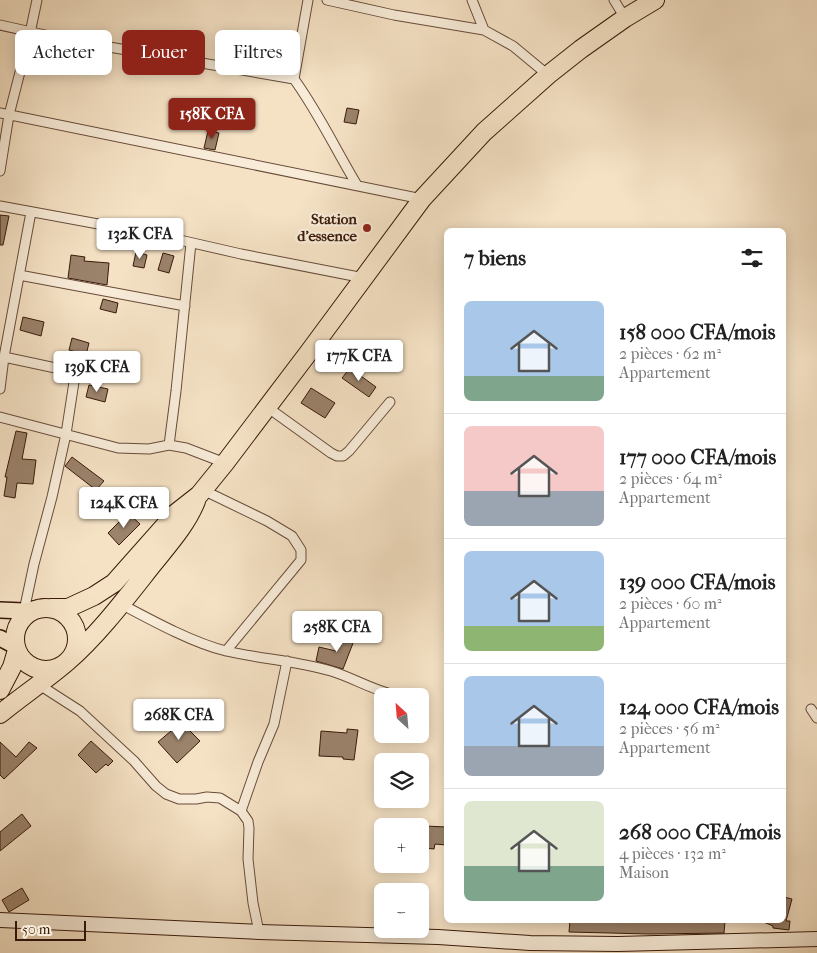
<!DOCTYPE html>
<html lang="fr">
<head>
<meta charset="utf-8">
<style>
	:root { --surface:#fff; --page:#f6f6f6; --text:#222; --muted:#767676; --line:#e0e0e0; --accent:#8f2418 }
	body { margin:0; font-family:"IM FELL French Canon",serif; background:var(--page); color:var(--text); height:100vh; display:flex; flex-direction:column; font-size:19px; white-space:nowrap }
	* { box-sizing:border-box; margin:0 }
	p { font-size:16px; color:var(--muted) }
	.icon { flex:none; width:28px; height:28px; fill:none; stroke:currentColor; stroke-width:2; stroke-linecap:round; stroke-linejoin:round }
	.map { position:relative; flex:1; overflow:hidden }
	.panel { position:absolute; left:444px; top:228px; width:342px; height:695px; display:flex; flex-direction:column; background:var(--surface); border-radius:8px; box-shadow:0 2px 12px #0003 }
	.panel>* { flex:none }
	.guide { position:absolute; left:15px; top:30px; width:354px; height:45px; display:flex; gap:10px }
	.needle { width:32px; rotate:334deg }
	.buttons { position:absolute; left:374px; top:688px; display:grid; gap:10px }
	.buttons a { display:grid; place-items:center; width:55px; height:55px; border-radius:8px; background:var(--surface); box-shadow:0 2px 12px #0003; font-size:25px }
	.scale { position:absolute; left:15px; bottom:12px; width:71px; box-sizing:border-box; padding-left:5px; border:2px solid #391a0a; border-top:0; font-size:14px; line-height:18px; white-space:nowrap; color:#391a0a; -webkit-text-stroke:4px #f8ecd9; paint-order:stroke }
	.price { position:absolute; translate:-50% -42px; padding:0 11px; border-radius:5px; background:#fff; color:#222; font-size:16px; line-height:32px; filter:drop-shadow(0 1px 2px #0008) }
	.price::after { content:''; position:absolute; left:50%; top:30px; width:15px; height:11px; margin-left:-8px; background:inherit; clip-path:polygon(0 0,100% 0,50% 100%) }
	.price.current { background:var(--accent); color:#fff }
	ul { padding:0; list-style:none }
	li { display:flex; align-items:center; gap:15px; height:125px; padding:0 20px }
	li+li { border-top:1px solid var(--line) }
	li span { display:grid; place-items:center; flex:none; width:140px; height:100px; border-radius:8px; color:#555 }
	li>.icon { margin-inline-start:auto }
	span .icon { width:60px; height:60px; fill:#fffc; stroke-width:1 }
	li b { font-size:21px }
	h2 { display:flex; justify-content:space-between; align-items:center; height:60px; padding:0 20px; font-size:21px }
	.chip { padding:0 18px; border-radius:8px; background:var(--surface); box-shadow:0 2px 12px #0003; font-size:18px; line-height:45px }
	.chip.current { background:var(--accent); color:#fff }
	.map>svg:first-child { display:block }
	.building { fill:#9b826b; stroke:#391a0a }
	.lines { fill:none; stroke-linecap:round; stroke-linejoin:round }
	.street-casing { stroke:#684c39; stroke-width:11 }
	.secondary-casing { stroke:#391a0a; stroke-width:16 }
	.primary-casing { stroke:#391a0a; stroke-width:18 }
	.highway-casing { stroke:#391a0a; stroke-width:20 }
	.street { stroke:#f8ecd9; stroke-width:9 }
	.secondary { stroke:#f8ecd9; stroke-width:14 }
	.primary { stroke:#f5e2c5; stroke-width:15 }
	.highway { stroke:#f5e2c5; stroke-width:18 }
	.poi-dot { fill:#8f2418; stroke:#f8ecd9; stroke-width:2 }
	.labels { text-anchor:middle; stroke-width:4.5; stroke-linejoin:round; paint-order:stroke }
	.poi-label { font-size:15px; font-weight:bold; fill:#391a0a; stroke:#f8ecd9; text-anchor:end }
</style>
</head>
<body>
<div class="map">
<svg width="817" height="953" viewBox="0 0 817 953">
	<rect width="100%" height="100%" fill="#f5e2c5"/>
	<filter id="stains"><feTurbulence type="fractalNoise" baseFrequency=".004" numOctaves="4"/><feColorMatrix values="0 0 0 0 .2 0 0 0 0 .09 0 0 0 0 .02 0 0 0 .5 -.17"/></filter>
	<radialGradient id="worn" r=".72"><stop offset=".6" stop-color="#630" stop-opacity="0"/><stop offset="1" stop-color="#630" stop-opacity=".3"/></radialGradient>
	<path class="building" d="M347,108L359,110L356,124L344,122Z
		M208,131L219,133L215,150L204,148Z
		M0,215L9,216L3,245H0Z
		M136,252L147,255L144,268L133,266Z
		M163,253L174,256L169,273L158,270Z
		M71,255L85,257L84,261L109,263L107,285L68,278Z
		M103,299L118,303L116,313L100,309Z
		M23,317L44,322L41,336L20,330Z
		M72,338L89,343L86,355L69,350Z
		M350,368L376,387L369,397L342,378Z
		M89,385L108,389L105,402L86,397Z
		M311,388L335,403L325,418L301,403Z
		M16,431L27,433L22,459L36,460L33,484L17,483L15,498L4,496L7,477H5Z
		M72,457L104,481L96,490L65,466Z
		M128,513L140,524L119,545L108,533Z
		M343,633L355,638L343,669L316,661L319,647L336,651Z
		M178,719L200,741L177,763L158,742L171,731L168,728Z
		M347,729L358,730L354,760L343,759V757L319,756L321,731L347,733Z
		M91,741L113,761L108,766L106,764L96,773L78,755Z
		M0,742L16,757L29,742L37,748L4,779L0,775Z
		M22,814L31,826L0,851V832Z
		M425,826L446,827V845L435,844L434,849L423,848Z
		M22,888L29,900L9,912L2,900Z
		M784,897L792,899L786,921H790L789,930L773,928V926L759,920H784Z
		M570,920L725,921L724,933L649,934L569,932Z"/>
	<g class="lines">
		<g class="street-casing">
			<path id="street" d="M327,0L394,15L484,30L513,46L548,75
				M472,0L484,30
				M614,0L625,18
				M0,25L63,39L294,79C318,112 336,150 357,185
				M294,79L308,0
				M0,113L422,199
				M0,171L9,115L30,33L37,0
				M0,206L158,235L241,254L364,278
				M19,275L185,306
				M4,357L65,370L71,375L74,382L66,434L52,497L34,564L24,611
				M0,389L4,357L31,212
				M267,407L331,453L337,456H343L349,451L390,402
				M0,417L118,448L149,449L169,445L186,448L225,463
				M169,445L176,391L191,243
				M203,490L267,521L292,536L301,550V560L226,651
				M121,604C151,620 193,643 226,651C261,659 297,661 331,671C351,677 369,688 388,693
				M38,684L80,711L134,761L156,786L166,794L179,799H196L207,797L220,798L241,811L248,821L249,828L248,859L253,903L259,932
				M811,709L817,718
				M241,811L258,762L274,724L287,661"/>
		</g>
		<g class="secondary-casing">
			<path id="secondary" d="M0,920L259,932L438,937L530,943L618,944L817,939"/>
		</g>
		<g class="primary-casing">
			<path id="primary" d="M0,610L24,611L44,607
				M0,638L15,646"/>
		</g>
		<g class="highway-casing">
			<path id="highway" d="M15 639a31 31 0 1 1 62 0a31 31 0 1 1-62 0Z
				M51,608H68L94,596L114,583L176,513L199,495L225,463L309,352L422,199L484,132L548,75L581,49L625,18L655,0
				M0,690L12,667L17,650
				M0,714C22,696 46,680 67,662C99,634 126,598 153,564C169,544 187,524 196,501"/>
		</g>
		<use href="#street" class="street"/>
		<use href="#secondary" class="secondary"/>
		<use href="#primary" class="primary"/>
		<use href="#highway" class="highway"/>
	</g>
	<circle class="poi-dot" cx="367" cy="228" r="5"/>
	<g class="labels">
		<g class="poi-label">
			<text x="357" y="224">Station<tspan x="357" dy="17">d'essence</tspan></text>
		</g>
	</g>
	<rect width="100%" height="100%" filter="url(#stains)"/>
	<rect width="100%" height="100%" fill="url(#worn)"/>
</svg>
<div class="buttons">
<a><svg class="needle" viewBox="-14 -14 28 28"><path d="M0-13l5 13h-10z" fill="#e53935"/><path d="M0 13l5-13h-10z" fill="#767676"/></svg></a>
<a><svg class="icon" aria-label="layers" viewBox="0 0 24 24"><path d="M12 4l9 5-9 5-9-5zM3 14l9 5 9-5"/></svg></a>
<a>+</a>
<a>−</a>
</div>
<div class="scale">50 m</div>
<b class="price current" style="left:212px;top:140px">158K CFA</b>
<b class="price" style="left:140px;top:260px">132K CFA</b>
<b class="price" style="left:359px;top:382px">177K CFA</b>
<b class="price" style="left:97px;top:393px">139K CFA</b>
<b class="price" style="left:124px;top:529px">124K CFA</b>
<b class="price" style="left:337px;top:653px">258K CFA</b>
<b class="price" style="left:179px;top:741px">268K CFA</b>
<div class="guide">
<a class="chip">Acheter</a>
<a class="chip current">Louer</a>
<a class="chip">Filtres</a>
</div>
<section class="panel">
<h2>7 biens<svg class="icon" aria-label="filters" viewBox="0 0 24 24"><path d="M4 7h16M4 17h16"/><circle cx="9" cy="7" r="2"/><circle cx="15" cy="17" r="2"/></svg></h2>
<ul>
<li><span style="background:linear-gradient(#a9c7e8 75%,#7fa58c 0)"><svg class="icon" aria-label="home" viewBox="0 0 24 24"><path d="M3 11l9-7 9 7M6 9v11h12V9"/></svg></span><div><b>158 000 CFA/mois</b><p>2 pièces · 62 m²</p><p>Appartement</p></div></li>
<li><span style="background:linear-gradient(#f6c9c9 65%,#9aa5b1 0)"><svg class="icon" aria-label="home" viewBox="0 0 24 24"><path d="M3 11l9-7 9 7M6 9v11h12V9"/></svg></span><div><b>177 000 CFA/mois</b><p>2 pièces · 64 m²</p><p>Appartement</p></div></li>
<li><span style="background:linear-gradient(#a9c7e8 75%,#8fb573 0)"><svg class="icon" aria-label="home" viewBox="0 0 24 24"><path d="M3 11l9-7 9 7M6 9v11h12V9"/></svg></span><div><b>139 000 CFA/mois</b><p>2 pièces · 60 m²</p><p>Appartement</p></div></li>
<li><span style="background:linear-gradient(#a9c7e8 70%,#9aa5b1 0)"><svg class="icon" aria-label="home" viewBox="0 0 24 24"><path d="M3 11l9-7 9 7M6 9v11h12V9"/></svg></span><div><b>124 000 CFA/mois</b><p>2 pièces · 56 m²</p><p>Appartement</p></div></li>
<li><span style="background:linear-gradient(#dfe7d0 65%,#7fa58c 0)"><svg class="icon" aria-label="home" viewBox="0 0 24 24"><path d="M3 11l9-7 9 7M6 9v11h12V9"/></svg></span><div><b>268 000 CFA/mois</b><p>4 pièces · 132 m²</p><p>Maison</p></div></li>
</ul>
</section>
</div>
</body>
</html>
